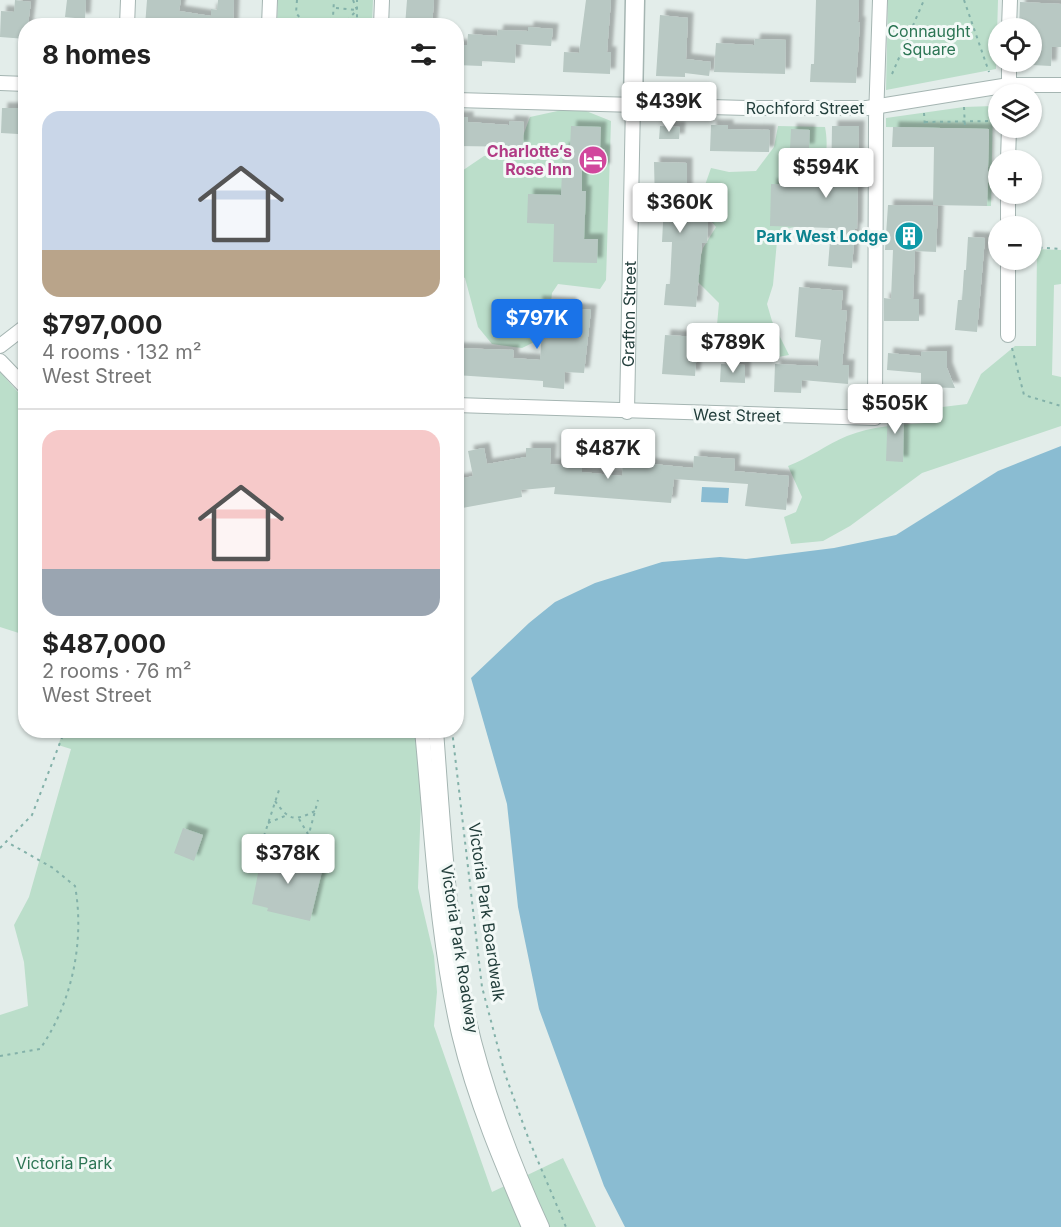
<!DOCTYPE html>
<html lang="en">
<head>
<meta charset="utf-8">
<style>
	:root { --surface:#fff; --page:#f6f6f6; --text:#222; --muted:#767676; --line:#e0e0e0; --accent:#1a73e8 }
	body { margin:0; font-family:Inter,sans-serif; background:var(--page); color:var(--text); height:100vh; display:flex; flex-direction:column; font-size:22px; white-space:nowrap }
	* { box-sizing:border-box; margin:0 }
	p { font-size:20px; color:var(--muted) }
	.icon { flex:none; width:33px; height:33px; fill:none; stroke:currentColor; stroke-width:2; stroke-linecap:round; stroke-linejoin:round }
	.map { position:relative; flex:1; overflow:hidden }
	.panel { position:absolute; left:18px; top:18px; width:446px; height:720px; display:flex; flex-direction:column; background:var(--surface); border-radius:24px; box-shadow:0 2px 4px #0004 }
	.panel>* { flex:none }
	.tools { position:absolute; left:988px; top:18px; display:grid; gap:12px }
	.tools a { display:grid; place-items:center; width:54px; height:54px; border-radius:50%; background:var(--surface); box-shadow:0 2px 4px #0004; font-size:30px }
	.price { position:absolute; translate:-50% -51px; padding:0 14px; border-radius:6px; background:#fff; color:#222; font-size:20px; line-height:39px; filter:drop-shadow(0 2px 3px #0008) }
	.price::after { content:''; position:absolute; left:50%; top:36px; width:18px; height:14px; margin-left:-9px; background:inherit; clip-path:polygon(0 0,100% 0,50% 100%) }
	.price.active { background:var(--accent); color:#fff }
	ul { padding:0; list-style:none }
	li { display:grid; align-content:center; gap:12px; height:318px; padding:0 24px }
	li+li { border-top:2px solid var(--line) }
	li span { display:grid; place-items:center; height:186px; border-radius:18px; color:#555 }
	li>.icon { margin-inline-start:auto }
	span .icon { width:108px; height:108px; fill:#fffc; stroke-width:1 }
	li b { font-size:26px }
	h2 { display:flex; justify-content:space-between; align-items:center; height:72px; padding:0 24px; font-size:26px }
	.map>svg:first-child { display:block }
	.green { fill:#bbdeca }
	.water { fill:#8abcd2 }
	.building { fill:#b8c8c3; filter:url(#shadow) }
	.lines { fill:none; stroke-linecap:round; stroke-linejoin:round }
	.minor-casing { stroke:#a5b5b2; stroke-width:16 }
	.tertiary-casing { stroke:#a5b5b2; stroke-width:21 }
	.path { stroke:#83b1a9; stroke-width:2; stroke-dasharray:3 4.5; stroke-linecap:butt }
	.minor { stroke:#fff; stroke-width:14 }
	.tertiary { stroke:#fff; stroke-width:18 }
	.labels { text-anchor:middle; stroke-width:6; stroke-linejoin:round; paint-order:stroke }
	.park-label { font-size:16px; fill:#2c7554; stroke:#f3f9f7 }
	.street-label { font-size:16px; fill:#223e3b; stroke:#f3f9f7 }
	.hotel-label { font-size:16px; font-weight:bold; fill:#b23c85; stroke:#f3f9f7; text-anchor:end }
	.culture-label { font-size:16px; font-weight:bold; fill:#0d838f; stroke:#f3f9f7; text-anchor:end }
</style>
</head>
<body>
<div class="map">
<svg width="1061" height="1227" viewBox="0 0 1061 1227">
	<defs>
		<filter id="shadow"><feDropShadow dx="5.5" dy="-5.5" stdDeviation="1.5" flood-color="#0004"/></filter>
	</defs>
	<rect width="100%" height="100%" fill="#e3edea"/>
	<path class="green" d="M278,0H373L372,25H277Z
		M888,0H998L996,69L886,90Z
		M993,106L991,206H987L989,129L886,127V118L964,107Z
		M576,107L611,121L606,280L600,289L558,284L552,293L547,336L522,348L492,344L478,327L465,278L456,274V175L484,156L517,152L530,117Z
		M778,126L825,127C832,162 815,194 802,225L783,230L777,241L773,285L767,304L772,321L789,355L773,358L719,351L716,336L719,303L695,279L703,248L716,227L698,205L711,168L729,172L756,171L774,147Z
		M1037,249L1061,250V284L1054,285L1052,375L1061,377V426L922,473L850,526L823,541L791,544L784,517L796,512L802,497L788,466C809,458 826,445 847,436C872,426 898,425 925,423L926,409L967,404L981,374L1015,346H1036Z
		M0,372L25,400V635L0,627Z
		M64,731H415L421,800L418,888L434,956L437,992L434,1026L492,1192L563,1158L596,1227H0V1015L28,1006L24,962L14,925L29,897L71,749L58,745Z"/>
	<path class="water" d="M1061,446V1227H625L604,1186L539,1009L518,907L507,804L471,678L529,623L555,602L595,583L662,562L720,557L746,559L834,548L896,535L998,471Z
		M702,487L729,488L728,503L701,502Z"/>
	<path class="building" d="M15,0L31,2L26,39L0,37L1,11L14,12Z
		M67,0H86L85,19L65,17Z
		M147,0H181L179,11L211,16V9L217,10L218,0H234L233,26H145Z
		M407,0H434L432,26H405Z
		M586,0H611L607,52H611L610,74L563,72L564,52L579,53Z
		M816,0H859L858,22H860L856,83L810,82L811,64H814Z
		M1020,2L1061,4V47H1052L1051,66L1032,65V28H1019Z
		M660,15L688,18L686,59L711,62L709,76L685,73V77L656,76Z
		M528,27L553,29L551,46L516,44L515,63L482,61V66L456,65V45H467L468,34L497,36L498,30L528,31Z
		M755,39L786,40L785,74L714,72L716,43L754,45Z
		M2,108H19L18,134L1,133Z
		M456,117H468V122L509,125V121L524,122L523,147L456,146Z
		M711,125H728V129L770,130L769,152L710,151Z
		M571,126L601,127L600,149L605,150V169L582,168V191H586L584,239H598L597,263L553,262L554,224L527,223L528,194L561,195L563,148H570Z
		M660,126L680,127L679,139H659Z
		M832,126H859L857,229L855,228L852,268L828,266L831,228L770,226L771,184L831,186Z
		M893,127L989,129L987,206L933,205L934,147H892Z
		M791,129L810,130L809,149H790Z
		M654,162L687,163V217H697V222H708L707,243H702L696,307L664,305L666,284H670L672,242H662L664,204H655Z
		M888,205L938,206L936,252L915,251L913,299H919V321H884V298L891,299L893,250H885Z
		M968,237L985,238L977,332L955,330L958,300H962L964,270H966Z
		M799,287L843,291L841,310L847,311L842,365H849L848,384L802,380L801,393L774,392L775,364L818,366L821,340L795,337Z
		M537,301L571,303V308L591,310L584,373L565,372L564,389L543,387V381L456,375V348L514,350L513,358L540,360L542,331H536Z
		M665,335L698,337L695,376L662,374Z
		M947,351V368L955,388L921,387V373L887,370L888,353L921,356V352Z
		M721,364L745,365V383L720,382Z
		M888,408L903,409L904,413L903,462L886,461Z
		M484,448L487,464L526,457V448H551L550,464L582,467V472L622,476L623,461L693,468L694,456L735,459L734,471L789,476L786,510L745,506L748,484L674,479L671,503L554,494L555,487L521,490L522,497L457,509L456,480L473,476L468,451Z
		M183,828L203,835L194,861L174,853Z
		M262,853L280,857L281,853L324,863L310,921L267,911L268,908L252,904Z"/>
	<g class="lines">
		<g class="minor-casing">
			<g id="minor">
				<path d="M127,26L128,0"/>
				<path d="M269,26L270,0"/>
				<path d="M381,26L382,0"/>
				<path d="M1009,28L1010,0"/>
				<path d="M0,83L26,84"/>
				<path d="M1009,92V62"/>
				<path d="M456,100L747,108H867L1009,85H1061"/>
				<path d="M1008,160L1009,128"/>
				<path d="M1008,226V194"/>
				<path d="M1008,260V335"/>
				<path d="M0,346L26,326"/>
				<path d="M0,361L26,388"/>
				<path d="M456,405L875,418L876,119L880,0"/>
				<path id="s1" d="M627,412L633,103"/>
				<path d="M422,730C432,832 436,935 459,1034C475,1101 502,1164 529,1227"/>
				<path d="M436,730C443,824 448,920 467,1012C482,1082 512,1162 542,1227"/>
			</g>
		</g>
		<g class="tertiary-casing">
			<path id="tertiary" d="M633,103L635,0"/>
		</g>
		<path class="path" d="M297,0L296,13L307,26
			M353,0L357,10V26
			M964,0L989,72
			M336,8L357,10
			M324,26L333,17L334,0
			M342,26L357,10V0
			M892,74L924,0
			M964,107L965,128
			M924,113L925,128
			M925,122L994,121
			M988,177H992
			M1032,247L1061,249
			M1012,348L1024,395L1061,406
			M452,730L482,987L505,1074L529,1140L566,1227
			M275,801C289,820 293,822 315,811
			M299,819L308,834
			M268,823L285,816
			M264,836L279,790
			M306,845L318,800
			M0,848L32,815L65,730
			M0,1056L40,1049C72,1003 85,941 75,886L53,868L7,842"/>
		<use href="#minor" class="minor"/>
		<use href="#tertiary" class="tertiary"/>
	</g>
	<defs>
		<g id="hotel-disc" transform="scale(1.5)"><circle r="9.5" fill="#d1479c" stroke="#f3f9f7"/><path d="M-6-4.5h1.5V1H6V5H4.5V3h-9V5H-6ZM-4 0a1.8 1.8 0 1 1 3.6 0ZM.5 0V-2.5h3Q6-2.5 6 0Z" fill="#fff"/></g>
		<g id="building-disc" transform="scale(1.5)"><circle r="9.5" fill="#0f9aa8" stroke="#f3f9f7"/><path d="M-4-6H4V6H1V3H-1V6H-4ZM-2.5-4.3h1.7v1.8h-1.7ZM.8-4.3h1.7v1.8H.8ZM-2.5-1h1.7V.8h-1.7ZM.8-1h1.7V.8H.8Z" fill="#fff"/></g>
	</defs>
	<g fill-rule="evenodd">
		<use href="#hotel-disc" x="593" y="160"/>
		<use href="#building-disc" x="909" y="236"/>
	</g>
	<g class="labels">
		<g class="park-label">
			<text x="929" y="37">Connaught<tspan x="929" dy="18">Square</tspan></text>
			<text x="64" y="1169">Victoria Park</text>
		</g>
		<g class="street-label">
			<text x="805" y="114">Rochford Street</text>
			<text dy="6" stroke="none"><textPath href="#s1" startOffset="98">Grafton Street</textPath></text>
			<text transform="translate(737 415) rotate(1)" y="6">West Street</text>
			<text transform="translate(487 912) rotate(82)" y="6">Victoria Park Boardwalk</text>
			<text transform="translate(460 949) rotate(81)" y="6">Victoria Park Roadway</text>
		</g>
		<g class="hotel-label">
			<text x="572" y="157">Charlotte‘s<tspan x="572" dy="18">Rose Inn</tspan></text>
		</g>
		<g class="culture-label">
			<text x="888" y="242">Park West Lodge</text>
		</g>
	</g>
</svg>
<div class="tools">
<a><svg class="icon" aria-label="locate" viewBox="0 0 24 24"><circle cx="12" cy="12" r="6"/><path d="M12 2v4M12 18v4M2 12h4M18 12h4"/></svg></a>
<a><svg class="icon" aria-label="layers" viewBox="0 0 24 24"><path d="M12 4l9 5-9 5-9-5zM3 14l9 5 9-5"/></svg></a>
<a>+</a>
<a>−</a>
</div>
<b class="price" style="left:669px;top:133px">$439K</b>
<b class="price" style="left:826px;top:199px">$594K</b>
<b class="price" style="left:680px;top:234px">$360K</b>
<b class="price active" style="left:537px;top:350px">$797K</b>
<b class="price" style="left:733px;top:374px">$789K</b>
<b class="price" style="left:895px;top:435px">$505K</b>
<b class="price" style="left:608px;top:480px">$487K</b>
<b class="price" style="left:288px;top:885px">$378K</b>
<section class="panel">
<h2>8 homes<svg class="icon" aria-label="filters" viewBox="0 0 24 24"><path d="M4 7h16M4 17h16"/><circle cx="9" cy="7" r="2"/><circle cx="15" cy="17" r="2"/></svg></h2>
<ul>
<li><span style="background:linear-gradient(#c9d6e8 75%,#b9a48a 0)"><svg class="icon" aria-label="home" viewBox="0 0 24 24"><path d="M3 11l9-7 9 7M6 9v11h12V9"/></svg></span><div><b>$797,000</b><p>4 rooms · 132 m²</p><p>West Street</p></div></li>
<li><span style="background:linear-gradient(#f6c9c9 75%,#9aa5b1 0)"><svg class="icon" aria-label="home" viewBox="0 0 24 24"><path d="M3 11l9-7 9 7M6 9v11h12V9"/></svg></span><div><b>$487,000</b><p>2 rooms · 76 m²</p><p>West Street</p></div></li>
</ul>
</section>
</div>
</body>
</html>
